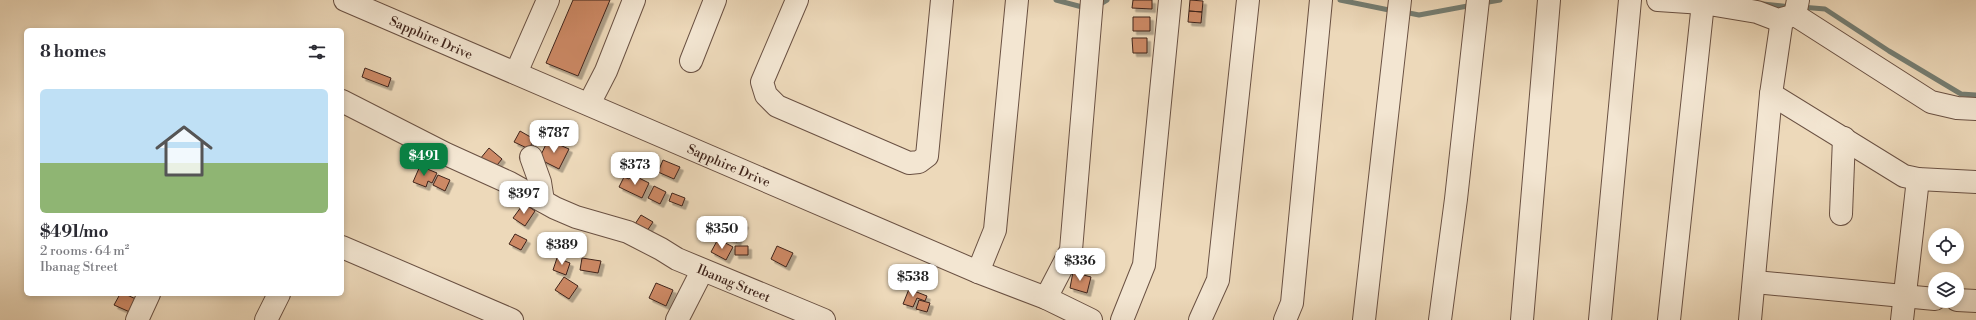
<!DOCTYPE html>
<html lang="en">
<head>
<meta charset="utf-8">
<style>
	:root { --surface:#fff; --page:#f7f7f7; --text:#2b2b33; --muted:#7c7c81; --accent:#0b8043 }
	body { margin:0; font-family:"Libre Bodoni",serif; background:var(--page); color:var(--text); height:100vh; display:flex; flex-direction:column; font-size:15px; white-space:nowrap }
	* { box-sizing:border-box; margin:0 }
	p { font-size:13px; color:var(--muted) }
	.icon { flex:none; width:22px; height:22px; fill:none; stroke:currentColor; stroke-width:2; stroke-linecap:round; stroke-linejoin:round }
	.map { position:relative; flex:1; overflow:hidden }
	.drawer { position:absolute; left:24px; top:28px; width:320px; height:268px; display:flex; flex-direction:column; background:var(--surface); border-radius:6px; box-shadow:0 2px 6px #0003 }
	.drawer>* { flex:none }
	.buttons { position:absolute; left:1928px; top:228px; display:grid; gap:8px }
	.buttons a { display:grid; place-items:center; width:36px; height:36px; border-radius:50%; background:var(--surface); box-shadow:0 2px 6px #0003; font-size:20px }
	.price { position:absolute; translate:-50% -34px; padding:0 9px; border-radius:8px; background:#fff; color:#222; font-size:13px; line-height:26px; filter:drop-shadow(0 1px 2px #0008) }
	.price::after { content:''; position:absolute; left:50%; top:24px; width:12px; height:9px; margin-left:-6px; background:inherit; clip-path:polygon(0 0,100% 0,50% 100%) }
	.price.active { background:var(--accent); color:#fff }
	ul { padding:0; list-style:none }
	li { display:grid; align-content:center; gap:8px; height:212px; padding:0 16px }
	li span { display:grid; place-items:center; height:124px; border-radius:6px; color:#555 }
	li>.icon { margin-inline-start:auto }
	span .icon { width:72px; height:72px; fill:#fffc; stroke-width:1 }
	li b { font-size:17px }
	h2 { display:flex; justify-content:space-between; align-items:center; height:48px; padding:0 16px; font-size:17px }
	.map>svg:first-child { display:block }
	.lines { fill:none; stroke-linecap:round; stroke-linejoin:round }
	.stream { stroke:#757e73; stroke-width:5 }
	.building { fill:#cd8965; stroke:#3f241b; filter:url(#shadow) }
	.minor-casing { stroke:#6a5143; stroke-width:24 }
	.minor { stroke:#f3e6d2; stroke-width:22 }
	.labels { text-anchor:middle; stroke-width:4; stroke-linejoin:round; paint-order:stroke }
	.street-label { font-size:13px; fill:#3f241b; stroke:#f3e6d2 }
</style>
</head>
<body>
<div class="map">
<svg width="1976" height="320" viewBox="0 0 1976 320">
	<defs>
		<filter id="shadow"><feDropShadow dx="3.5" dy="3.5" stdDeviation="0" flood-color="#0004"/></filter>
	</defs>
	<rect width="100%" height="100%" fill="#edd9ba"/>
	<filter id="stains"><feTurbulence type="fractalNoise" baseFrequency=".005" numOctaves="4"/><feColorMatrix values="0 0 0 0 .2 0 0 0 0 .09 0 0 0 0 .02 0 0 0 .5 -.17"/></filter>
	<radialGradient id="worn" r=".72"><stop offset=".6" stop-color="#630" stop-opacity="0"/><stop offset="1" stop-color="#630" stop-opacity=".3"/></radialGradient>
	<g class="lines">
		<path class="stream" d="M1056,0L1086,8
			M1340,0L1394,11
			M1483,3L1500,0
			M1763,4L1791,7
			M1097,6L1107,0
			M1801,7L1825,9L1889,51L1961,94L1976,95
			M1404,12L1419,15L1473,5"/>
	</g>
	<path class="building" d="M573,0H610L578,76L546,63Z
		M1133,0H1152V9L1132,8Z
		M1190,0L1203,1L1202,12L1189,11Z
		M1189,11L1202,12L1201,23L1188,22Z
		M1133,17H1150V31H1133Z
		M1132,38H1147V53H1133Z
		M365,68L391,78L388,87L362,77Z
		M520,131L534,139L529,149L514,142Z
		M548,140L569,149L559,169L539,159Z
		M489,148L502,159L493,170L480,159Z
		M663,160L680,167L674,179L658,172Z
		M420,166L437,173L432,183L428,181L426,187L413,182Z
		M631,174L649,183L642,198L619,187L624,177L629,179Z
		M438,175L450,180L445,191L433,185Z
		M654,186L666,192L660,204L648,198Z
		M672,193L685,198L682,206L669,201Z
		M524,203L535,211L525,226L513,218Z
		M641,215L653,222L645,234L633,227Z
		M730,217L745,224L737,242L722,236Z
		M515,234L527,240L521,250L509,244Z
		M718,239L733,247L726,260L711,252Z
		M735,246H748V255H735Z
		M777,246L793,253L786,267L771,259Z
		M557,258L570,263L566,275L553,270Z
		M582,258L601,261L598,273L580,270Z
		M1073,272L1091,277L1087,293L1070,288Z
		M564,277L578,286L569,299L555,290Z
		M656,283L673,290L666,306L649,298Z
		M909,289L927,296L925,301L917,298L913,307L903,304Z
		M120,294H125L138,300L132,313L114,305Z
		M919,300L930,303L927,312L916,309Z"/>
	<g class="lines">
		<g class="minor-casing">
			<g id="minor">
				<path id="s1" d="M345,0L978,272L1046,298L1091,320"/>
				<path d="M797,0L762,82L766,95L777,106L909,163L919,162L927,156L942,0"/>
				<path d="M1658,0L1703,3L1757,12L1778,20L1792,16"/>
				<path d="M1798,0L1795,15L1931,102L1957,108L1976,109"/>
				<path d="M691,61L715,0"/>
				<path d="M516,73L548,0"/>
				<path d="M1771,94L1904,176L1918,179L1976,182"/>
				<path id="s2" d="M342,101L446,154L510,183L555,208L576,217L628,232L661,249L677,259L824,320"/>
				<path d="M589,104L606,71L634,0"/>
				<path d="M531,157L540,182L543,201"/>
				<path d="M1841,214L1844,138"/>
				<path d="M342,247L512,320"/>
				<path d="M978,272L995,230L1017,0"/>
				<path d="M1755,282L1935,299"/>
				<path d="M1046,298L1071,250L1092,0"/>
				<path d="M1957,300L1976,301"/>
				<path d="M137,320L149,294"/>
				<path d="M266,320L279,294"/>
				<path d="M677,320L702,271"/>
				<path d="M1122,320L1144,265L1170,0"/>
				<path d="M1200,320L1218,280L1248,0"/>
				<path d="M1285,320L1292,303L1321,0"/>
				<path d="M1364,320L1400,0"/>
				<path d="M1440,320L1456,199L1478,0"/>
				<path d="M1522,320L1549,0"/>
				<path d="M1600,320L1630,0"/>
				<path d="M1669,320L1703,3"/>
				<path d="M1750,320L1771,94L1781,26L1778,20"/>
				<path d="M1902,320L1918,179"/>
			</g>
		</g>
		<use href="#minor" class="minor"/>
	</g>
	<g class="labels">
		<g class="street-label">
			<text dy="5" stroke="none"><textPath href="#s1" startOffset="94">Sapphire Drive</textPath></text>
			<text dy="5" stroke="none"><textPath href="#s1" startOffset="418">Sapphire Drive</textPath></text>
			<text dy="5" stroke="none"><textPath href="#s2" startOffset="433">Ibanag Street</textPath></text>
		</g>
	</g>
	<rect width="100%" height="100%" filter="url(#stains)"/>
	<rect width="100%" height="100%" fill="url(#worn)"/>
</svg>
<div class="buttons">
<a><svg class="icon" aria-label="locate" viewBox="0 0 24 24"><circle cx="12" cy="12" r="6"/><path d="M12 2v4M12 18v4M2 12h4M18 12h4"/></svg></a>
<a><svg class="icon" aria-label="layers" viewBox="0 0 24 24"><path d="M12 4l9 5-9 5-9-5zM3 14l9 5 9-5"/></svg></a>
</div>
<b class="price" style="left:554px;top:154px">$787</b>
<b class="price active" style="left:424px;top:177px">$491</b>
<b class="price" style="left:635px;top:186px">$373</b>
<b class="price" style="left:524px;top:215px">$397</b>
<b class="price" style="left:722px;top:250px">$350</b>
<b class="price" style="left:562px;top:266px">$389</b>
<b class="price" style="left:1080px;top:282px">$336</b>
<b class="price" style="left:913px;top:298px">$538</b>
<section class="drawer">
<h2>8 homes<svg class="icon" aria-label="filters" viewBox="0 0 24 24"><path d="M4 7h16M4 17h16"/><circle cx="9" cy="7" r="2"/><circle cx="15" cy="17" r="2"/></svg></h2>
<ul>
<li><span style="background:linear-gradient(#bfe0f5 60%,#8fb573 0)"><svg class="icon" aria-label="home" viewBox="0 0 24 24"><path d="M3 11l9-7 9 7M6 9v11h12V9"/></svg></span><div><b>$491/mo</b><p>2 rooms · 64 m²</p><p>Ibanag Street</p></div></li>
</ul>
</section>
</div>
</body>
</html>
